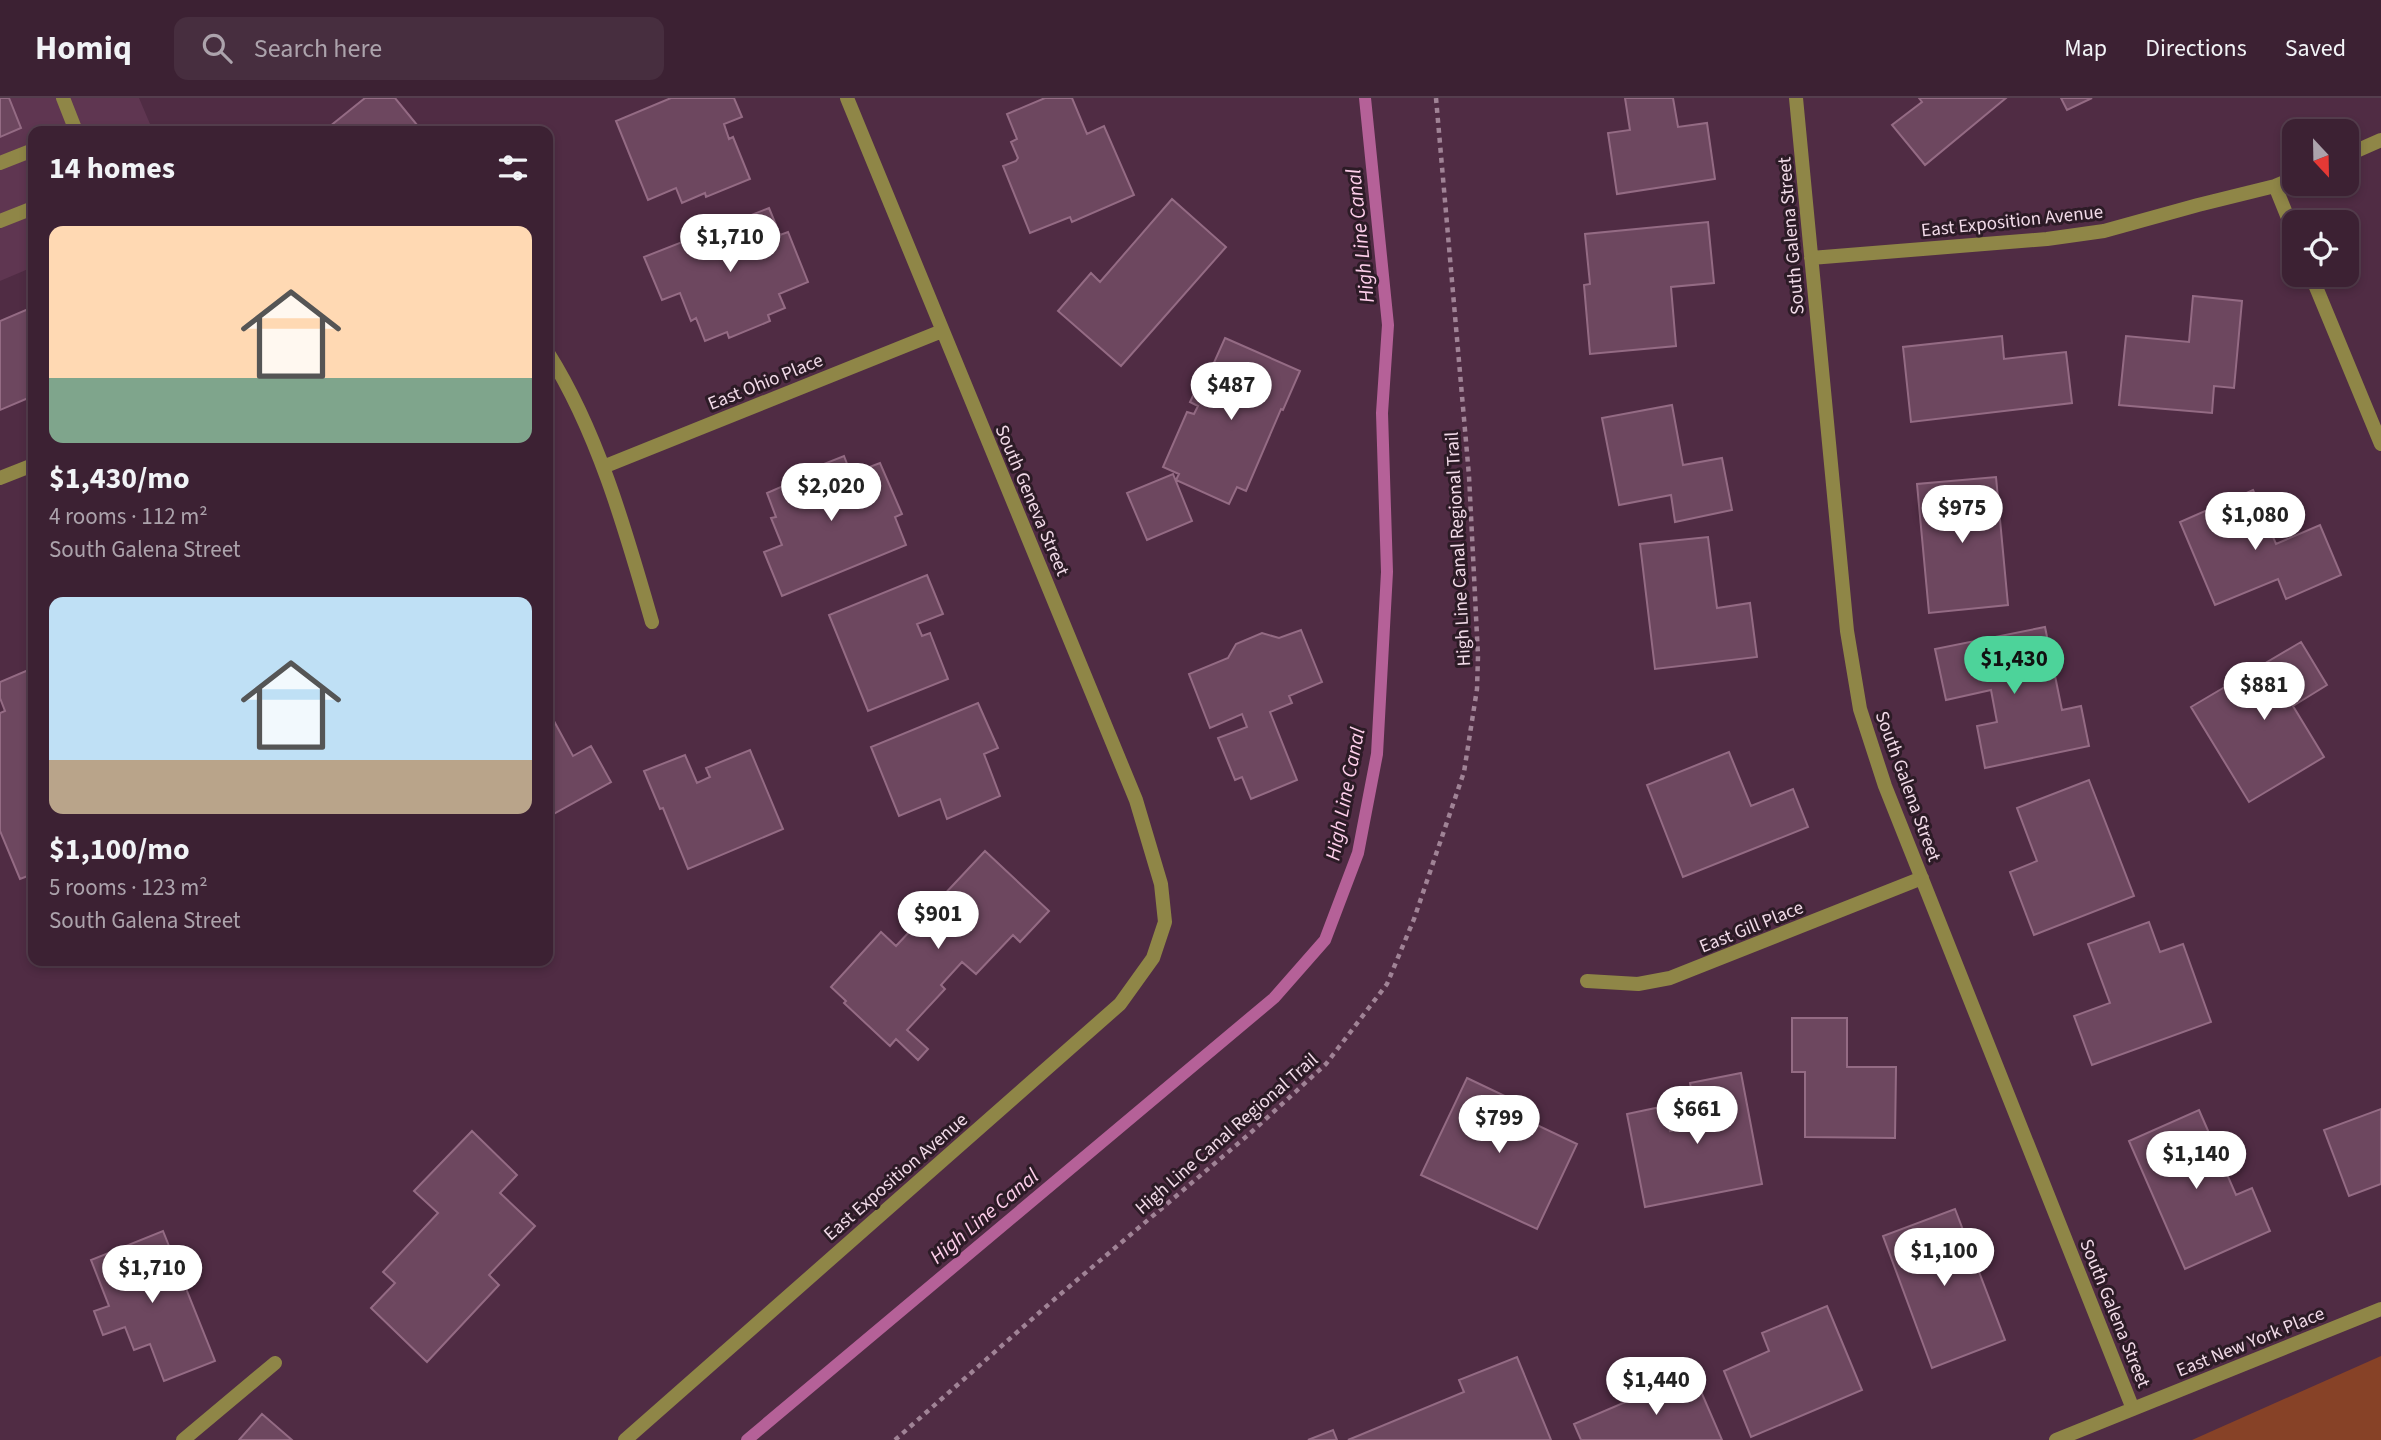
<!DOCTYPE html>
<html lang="en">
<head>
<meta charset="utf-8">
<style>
	:root { --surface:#3c2133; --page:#472e3f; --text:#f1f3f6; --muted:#aca3ac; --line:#553e4e; --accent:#4dd39a }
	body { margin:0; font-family:"Source Sans 3",sans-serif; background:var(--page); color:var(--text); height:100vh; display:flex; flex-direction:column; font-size:26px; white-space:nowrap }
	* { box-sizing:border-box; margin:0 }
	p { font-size:23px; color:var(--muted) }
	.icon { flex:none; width:38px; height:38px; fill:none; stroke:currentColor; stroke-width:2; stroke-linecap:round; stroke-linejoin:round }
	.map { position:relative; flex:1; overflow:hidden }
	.details { position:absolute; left:28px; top:28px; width:525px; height:840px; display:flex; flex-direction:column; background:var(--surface); border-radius:14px; box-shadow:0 4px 10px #0003,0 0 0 2px var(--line) }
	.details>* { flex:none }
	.needle { width:46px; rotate:158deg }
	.buttons { position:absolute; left:2282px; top:21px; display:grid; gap:14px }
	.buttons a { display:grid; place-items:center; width:77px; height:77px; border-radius:14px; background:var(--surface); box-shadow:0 4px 10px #0003,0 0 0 2px var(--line); font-size:35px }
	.price { position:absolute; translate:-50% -60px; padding:0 16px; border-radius:24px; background:#fff; color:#222; font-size:23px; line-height:46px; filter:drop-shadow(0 2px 4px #0008) }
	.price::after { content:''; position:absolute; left:50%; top:42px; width:21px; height:16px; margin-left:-10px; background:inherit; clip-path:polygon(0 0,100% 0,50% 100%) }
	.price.current { background:var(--accent); color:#111 }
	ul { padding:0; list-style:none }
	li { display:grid; align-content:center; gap:14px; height:371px; padding:0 21px }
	li span { display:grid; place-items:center; height:217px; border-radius:14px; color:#555 }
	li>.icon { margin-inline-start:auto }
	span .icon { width:126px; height:126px; fill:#fffc; stroke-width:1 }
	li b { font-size:30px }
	h2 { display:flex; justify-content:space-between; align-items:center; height:84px; padding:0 21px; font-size:30px }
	header { display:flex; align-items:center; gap:42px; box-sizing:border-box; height:98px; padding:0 35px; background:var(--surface); border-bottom:2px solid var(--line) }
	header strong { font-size:33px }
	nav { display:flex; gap:38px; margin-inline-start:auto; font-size:24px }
	.search { width:490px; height:63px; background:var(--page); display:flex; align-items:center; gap:18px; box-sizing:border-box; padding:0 24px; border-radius:14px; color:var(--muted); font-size:26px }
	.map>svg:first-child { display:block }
	.built { fill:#5f3651 }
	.green { fill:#874227 }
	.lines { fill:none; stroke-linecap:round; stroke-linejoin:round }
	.stream { stroke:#b56198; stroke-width:12 }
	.building { fill:#6d475f; stroke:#946b84; stroke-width:2 }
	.path { stroke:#a08396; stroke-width:4.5; stroke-dasharray:5 5; stroke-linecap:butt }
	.lane { stroke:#8f8647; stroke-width:14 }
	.street { stroke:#8f8647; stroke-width:14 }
	.labels { text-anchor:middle; stroke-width:6; stroke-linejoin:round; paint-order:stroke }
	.street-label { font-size:19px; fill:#f1dae8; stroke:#2c1b26 }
	.water-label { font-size:21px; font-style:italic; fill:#fecfeb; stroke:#2c1b26 }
</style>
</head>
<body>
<header>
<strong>Homiq</strong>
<div class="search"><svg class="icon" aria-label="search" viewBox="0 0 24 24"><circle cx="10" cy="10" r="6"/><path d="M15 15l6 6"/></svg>Search here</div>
<nav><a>Map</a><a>Directions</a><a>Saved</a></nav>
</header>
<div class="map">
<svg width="2381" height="1342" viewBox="0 0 2381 1342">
	<rect width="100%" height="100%" fill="#502c44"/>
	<path class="built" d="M0,0H139L153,33H33V169L0,183Z"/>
	<path class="green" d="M2381,1258V1342H2192Z"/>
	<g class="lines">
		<path class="stream" d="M747,1342L1274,900L1325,842L1358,755L1377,656L1387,474L1382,315L1388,227L1365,0"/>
	</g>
	<path class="building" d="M0,0H9L21,30L0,39Z
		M365,0H395L422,33H324Z
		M671,0H734L742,19L724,26L729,41L733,39L750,81L706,99L705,95L682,105L676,90L648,102L616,23Z
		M1045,0H1072L1087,36L1104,28L1134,97L1072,124L1070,119L1030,135L1003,68L1016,63L1018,60L1011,44L1017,41L1007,16Z
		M1625,0H1673L1678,29L1707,25L1715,81L1617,96L1608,35L1630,32Z
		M1919,0H2006L1925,67L1892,27L1922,4Z
		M2061,0H2092L2067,12Z
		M1172,101L1226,149L1121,268L1058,213L1091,175L1100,184Z
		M769,110L780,137L788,134L808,184L779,196L785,210L768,217L770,223L729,240L727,234L705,243L696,220L691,223L680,195L662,202L644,159Z
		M1708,124L1714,185L1671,189L1676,248L1590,256L1584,187L1590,186L1585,136Z
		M2193,198L2242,203L2234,290L2214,288L2212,315L2119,307L2126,238L2189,244Z
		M33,209V298L0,312V223Z
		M2002,238L2004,261L2066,254L2072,305L1911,324L1903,249Z
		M1225,240L1300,273L1283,312L1281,311L1246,393L1237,389L1229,406L1176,382L1179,376L1163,369L1187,314L1194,316L1198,308L1190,304L1198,287L1206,291L1212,279L1208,278Z
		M1672,307L1683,367L1722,360L1732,412L1675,424L1671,397L1619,407L1602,320Z
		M844,358L851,376L880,365L902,416L895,419L906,447L782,498L764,454L782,447L771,420L776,419L767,395L788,386L786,381Z
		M1173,376L1192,423L1147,442L1127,395Z
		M1996,379L2008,507L1929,515L1917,386Z
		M2253,392L2276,446L2320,427L2341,477L2286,501L2278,481L2215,507L2180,424Z
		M1708,439L1717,510L1750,505L1757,559L1655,571L1640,446Z
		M927,477L943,516L917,526L922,538L930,535L948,581L868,613L829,517Z
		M2045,529L2062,612L2081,608L2089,648L1985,670L1977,628L1997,624L1991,592L1946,602L1935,551Z
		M1301,532L1322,584L1289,598L1292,605L1270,614L1297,682L1251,701L1242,679L1235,682L1218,640L1247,629L1242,616L1210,630L1189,576L1228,560L1236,546L1262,535L1279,540Z
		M2301,544L2327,587L2293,608L2324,659L2249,704L2191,609Z
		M33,570V776L20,781L0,733V615L5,613L0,600V584Z
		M978,605L998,650L984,656L1000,698L947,721L940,701L899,718L871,649Z
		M548,612L573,658L591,648L611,684L548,719Z
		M750,652L783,731L688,771L663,710L660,711L644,673L685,657L697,685L710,679L706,670Z
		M1729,654L1751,708L1793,691L1808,729L1683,779L1647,687Z
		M2089,682L2134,798L2034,837L2010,774L2037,763L2017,710Z
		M985,753L1049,813L1020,844L1013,837L976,876L962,864L941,887L945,891L907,932L928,951L918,962L896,941L890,948L844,905L846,903L831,889L881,834L896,848Z
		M2149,824L2160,854L2183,846L2211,924L2092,967L2074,918L2110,905L2088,846Z
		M1792,920H1847V969H1896L1895,1040L1805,1039V974H1792Z
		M1741,975L1762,1086L1645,1109L1627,1016L1665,1008L1670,1033L1698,1028L1690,985Z
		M1467,980L1526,1008L1520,1019L1577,1046L1537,1131L1421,1077Z
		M2381,1011V1086L2349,1098L2324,1032Z
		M2199,1012L2236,1097L2252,1090L2270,1133L2185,1171L2129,1043Z
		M472,1033L517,1077L500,1095L535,1128L489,1177L499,1187L427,1264L371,1210L395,1185L383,1174L438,1115L414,1093Z
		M1955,1111L2005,1242L1932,1270L1883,1138Z
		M163,1133L215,1263L164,1283L150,1246L134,1252L125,1229L103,1237L94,1213L109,1208L91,1162Z
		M1827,1208L1862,1292L1751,1339L1724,1273L1769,1253L1762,1235Z
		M1517,1259L1551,1342H1348L1464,1294L1459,1282Z
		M1693,1275L1722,1342H1581L1574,1326Z
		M262,1316L292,1342H239Z
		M1333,1332L1337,1342H1308Z"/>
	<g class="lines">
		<path class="path" d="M895,1342L1057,1199L1247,1038L1326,966L1387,886L1414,821L1464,674L1477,591L1478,558L1469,378L1436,0"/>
		<path class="lane" d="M63,0L76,33
			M0,65L33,52
			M0,123L33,110
			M0,380L33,367
			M183,1342L275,1265"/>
		<path class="street" d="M1796,0L1847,533L1860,611L1885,688L2133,1311
			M2347,57L2381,42
			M2275,88L2294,135
			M1811,160L2047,141L2104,133L2198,107L2275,88L2294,80
			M2311,177L2381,346
			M548,255C598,334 626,434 652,524
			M603,369L942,233
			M1587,883L1638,886L1670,880L1922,780
			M625,1342L1120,906L1153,860L1165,824L1161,786L1136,702L847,0
			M2056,1342L2381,1211"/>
	</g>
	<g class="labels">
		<g class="street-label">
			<text transform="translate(2012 122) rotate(-6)" y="7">East Exposition Avenue</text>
			<text transform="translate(1790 138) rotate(-95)" y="7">South Galena Street</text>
			<text transform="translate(765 283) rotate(-22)" y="7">East Ohio Place</text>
			<text transform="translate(1033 402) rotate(67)" y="7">South Geneva Street</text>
			<text transform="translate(1457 451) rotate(-93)" y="7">High Line Canal Regional Trail</text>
			<text transform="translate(1909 688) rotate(70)" y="7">South Galena Street</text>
			<text transform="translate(1751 828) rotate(-22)" y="7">East Gill Place</text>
			<text transform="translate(1226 1035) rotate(-41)" y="7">High Line Canal Regional Trail</text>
			<text transform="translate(895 1078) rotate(-41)" y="7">East Exposition Avenue</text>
			<text transform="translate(2116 1215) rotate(68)" y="7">South Galena Street</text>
			<text transform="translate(2250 1243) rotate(-22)" y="7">East New York Place</text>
		</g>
		<g class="water-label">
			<text transform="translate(1360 138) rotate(-96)" y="7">High Line Canal</text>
			<text transform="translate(1345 696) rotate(-79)" y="7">High Line Canal</text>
			<text transform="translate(984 1118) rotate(-40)" y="7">High Line Canal</text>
		</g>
	</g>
</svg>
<div class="buttons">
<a><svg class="needle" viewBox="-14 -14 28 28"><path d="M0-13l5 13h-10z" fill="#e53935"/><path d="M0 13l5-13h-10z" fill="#aca3ac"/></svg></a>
<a><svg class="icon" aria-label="locate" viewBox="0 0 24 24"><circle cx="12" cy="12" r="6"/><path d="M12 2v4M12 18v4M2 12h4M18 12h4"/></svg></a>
</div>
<b class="price" style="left:730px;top:176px">$1,710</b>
<b class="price" style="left:1231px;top:324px">$487</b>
<b class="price" style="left:831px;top:425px">$2,020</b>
<b class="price" style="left:1962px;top:447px">$975</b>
<b class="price" style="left:2255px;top:454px">$1,080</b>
<b class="price current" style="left:2014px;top:598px">$1,430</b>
<b class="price" style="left:2264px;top:624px">$881</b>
<b class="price" style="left:938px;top:853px">$901</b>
<b class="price" style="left:1697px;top:1048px">$661</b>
<b class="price" style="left:1499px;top:1057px">$799</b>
<b class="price" style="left:2196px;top:1093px">$1,140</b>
<b class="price" style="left:1944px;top:1190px">$1,100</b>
<b class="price" style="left:152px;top:1207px">$1,710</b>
<b class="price" style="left:1656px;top:1319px">$1,440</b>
<section class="details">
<h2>14 homes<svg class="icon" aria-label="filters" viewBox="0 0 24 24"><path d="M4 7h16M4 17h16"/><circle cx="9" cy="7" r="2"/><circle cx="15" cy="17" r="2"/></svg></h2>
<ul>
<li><span style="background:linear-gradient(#ffd9b3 70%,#7fa58c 0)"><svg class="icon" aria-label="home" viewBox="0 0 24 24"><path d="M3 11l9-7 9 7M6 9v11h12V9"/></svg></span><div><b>$1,430/mo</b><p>4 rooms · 112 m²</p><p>South Galena Street</p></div></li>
<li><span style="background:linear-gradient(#bfe0f5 75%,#b9a48a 0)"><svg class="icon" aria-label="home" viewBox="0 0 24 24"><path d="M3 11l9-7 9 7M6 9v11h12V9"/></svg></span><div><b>$1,100/mo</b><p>5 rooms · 123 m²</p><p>South Galena Street</p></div></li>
</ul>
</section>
</div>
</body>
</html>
